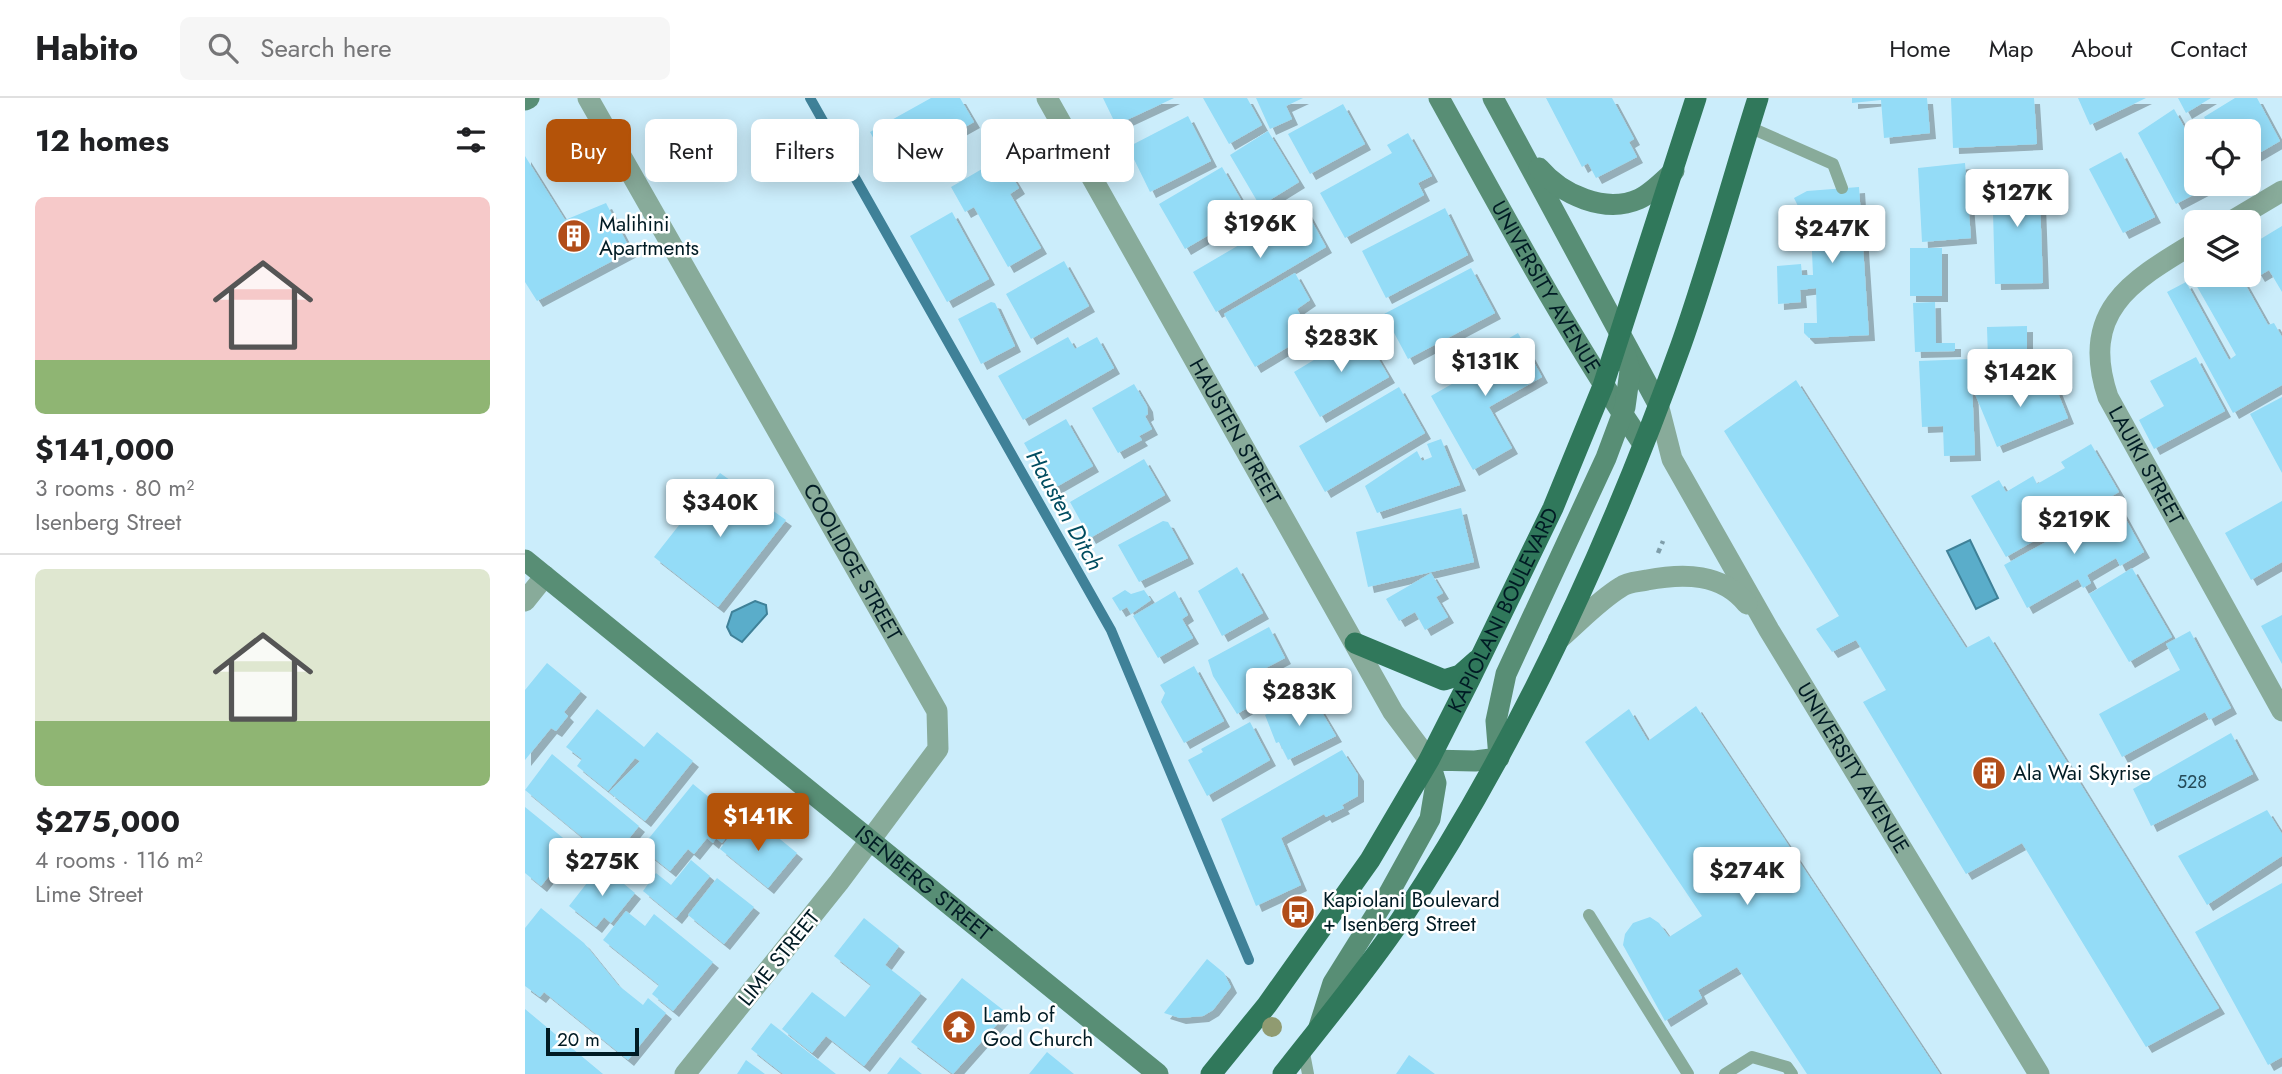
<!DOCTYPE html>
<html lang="en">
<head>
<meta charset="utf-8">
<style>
	:root { --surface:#fff; --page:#f6f6f6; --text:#202124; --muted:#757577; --line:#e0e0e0; --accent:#b45309 }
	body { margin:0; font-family:Jost,sans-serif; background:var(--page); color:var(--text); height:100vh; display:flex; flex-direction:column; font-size:26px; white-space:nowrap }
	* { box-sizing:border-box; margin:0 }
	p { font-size:23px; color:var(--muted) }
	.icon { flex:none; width:38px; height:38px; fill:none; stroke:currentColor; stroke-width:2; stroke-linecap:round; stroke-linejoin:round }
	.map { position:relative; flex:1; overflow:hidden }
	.details { display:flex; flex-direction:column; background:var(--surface); width:525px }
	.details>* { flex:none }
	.top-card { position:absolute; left:21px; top:21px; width:665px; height:63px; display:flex; gap:14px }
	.tools { position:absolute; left:1659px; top:21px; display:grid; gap:14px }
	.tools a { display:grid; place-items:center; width:77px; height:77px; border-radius:10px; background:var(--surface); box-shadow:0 4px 18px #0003; font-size:35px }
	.scale { position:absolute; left:21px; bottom:18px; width:93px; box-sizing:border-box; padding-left:7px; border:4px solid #001b24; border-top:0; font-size:19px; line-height:24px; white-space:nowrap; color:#001b24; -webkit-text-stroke:5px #fff; paint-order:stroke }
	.price { position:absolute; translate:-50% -60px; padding:0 16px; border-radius:7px; background:#fff; color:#222; font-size:23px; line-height:46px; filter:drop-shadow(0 2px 4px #0008) }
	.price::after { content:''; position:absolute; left:50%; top:42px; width:21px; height:16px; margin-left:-10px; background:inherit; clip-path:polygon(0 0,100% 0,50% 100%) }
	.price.on { background:var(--accent); color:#fff }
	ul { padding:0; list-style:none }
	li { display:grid; align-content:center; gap:14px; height:371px; padding:0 35px }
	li+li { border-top:2px solid var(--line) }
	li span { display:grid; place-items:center; height:217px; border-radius:10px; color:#555 }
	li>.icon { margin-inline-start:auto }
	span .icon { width:126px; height:126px; fill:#fffc; stroke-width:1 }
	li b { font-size:30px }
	h2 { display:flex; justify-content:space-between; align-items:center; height:84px; padding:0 35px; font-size:30px }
	.pill { padding:0 24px; border-radius:10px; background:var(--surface); box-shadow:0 4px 18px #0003; font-size:24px; line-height:63px }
	.pill.on { background:var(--accent); color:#fff }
	header { display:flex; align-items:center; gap:42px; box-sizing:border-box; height:98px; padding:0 35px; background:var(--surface); border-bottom:2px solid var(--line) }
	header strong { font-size:33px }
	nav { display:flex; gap:38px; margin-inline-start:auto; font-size:24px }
	.search { width:490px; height:63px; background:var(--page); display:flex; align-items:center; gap:18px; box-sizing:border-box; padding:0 24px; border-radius:10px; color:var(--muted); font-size:26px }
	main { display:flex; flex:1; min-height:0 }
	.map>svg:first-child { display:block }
	.water { fill:#5aadca; stroke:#3f8198; stroke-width:2 }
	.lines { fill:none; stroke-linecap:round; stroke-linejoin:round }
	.stream { stroke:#3f8198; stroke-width:10 }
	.building { fill:#94dcf7; filter:url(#shadow) }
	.path { stroke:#7f9eaa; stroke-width:4.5; stroke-dasharray:5 5; stroke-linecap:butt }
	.lane { stroke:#88ab9a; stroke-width:12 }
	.street { stroke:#88ab9a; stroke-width:21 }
	.secondary { stroke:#588e75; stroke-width:21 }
	.primary { stroke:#30785b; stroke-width:21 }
	.tree { fill:#909b71 }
	.labels { text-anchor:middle; stroke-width:5; stroke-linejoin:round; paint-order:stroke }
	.number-label { font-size:18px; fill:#254b59 }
	.poi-label { font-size:21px; fill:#001b24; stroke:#fff; text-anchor:start }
	.street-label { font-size:21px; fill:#001b24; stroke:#fff }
	.water-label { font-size:23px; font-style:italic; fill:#004c60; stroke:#fff }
</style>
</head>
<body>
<header>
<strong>Habito</strong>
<div class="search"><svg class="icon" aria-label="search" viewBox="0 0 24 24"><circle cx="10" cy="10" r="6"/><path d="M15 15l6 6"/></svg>Search here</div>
<nav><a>Home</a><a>Map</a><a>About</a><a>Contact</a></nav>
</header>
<main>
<section class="details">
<h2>12 homes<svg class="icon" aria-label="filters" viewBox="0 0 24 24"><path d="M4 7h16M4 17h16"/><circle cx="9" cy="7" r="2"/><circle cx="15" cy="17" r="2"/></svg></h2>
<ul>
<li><span style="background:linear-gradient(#f6c9c9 75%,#8fb573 0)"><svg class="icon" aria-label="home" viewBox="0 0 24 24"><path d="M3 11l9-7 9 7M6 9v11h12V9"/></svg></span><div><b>$141,000</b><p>3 rooms · 80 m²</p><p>Isenberg Street</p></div></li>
<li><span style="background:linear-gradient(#dfe7d0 70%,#8fb573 0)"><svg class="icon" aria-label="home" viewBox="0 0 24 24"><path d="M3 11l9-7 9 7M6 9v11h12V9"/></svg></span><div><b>$275,000</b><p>4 rooms · 116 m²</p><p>Lime Street</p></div></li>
</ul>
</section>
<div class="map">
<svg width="1757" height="976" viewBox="0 0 1757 976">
	<defs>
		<filter id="shadow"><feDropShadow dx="6" dy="6" stdDeviation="0" flood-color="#0004"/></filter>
	</defs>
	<rect width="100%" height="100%" fill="#cbedfb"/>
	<path class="water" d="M1445,442L1473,500L1451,511L1422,453Z
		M230,503L241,507L242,516L217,544L206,537L202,529L207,514Z"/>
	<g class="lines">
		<path class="stream" d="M285,0L586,532L724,862"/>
	</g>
	<path class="building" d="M406,0H435L449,24L365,71L345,34Z
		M578,0H649L591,27Z
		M678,0H722L737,27L704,46Z
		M731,0H778L761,8L767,21L745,31Z
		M1021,0H1087L1109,41L1104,44L1112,59L1071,80L1063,65L1057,69Z
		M1327,0H1402L1405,35L1359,40L1356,2L1327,5Z
		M1426,0H1509L1512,46L1428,50Z
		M1553,0H1621L1565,27Z
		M1653,0H1686L1661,15Z
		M1710,0H1732L1755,43L1724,61V33H1687L1679,19Z
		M818,6L840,46L785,76L763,36Z
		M1649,11L1671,50V86H1689L1651,106L1613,35Z
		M663,18L686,63L625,94L603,49Z
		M743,33L774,84L735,108L705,57Z
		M883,35L907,78L893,85L899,97L820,140L795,95L867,55L862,47Z
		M1596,54L1630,119L1598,135L1564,71Z
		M0,58L40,122L81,105L106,153L12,203L0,184Z
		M476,60L494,90L485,96L516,150L483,169L449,109L440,114L426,89Z
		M1440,65L1446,140L1397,144L1393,70Z
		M697,69L723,114L660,151L634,106Z
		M1514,75L1518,185L1470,186L1467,77Z
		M1334,89L1344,237L1284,240L1279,235V225H1292L1291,190L1275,192L1276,204L1253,206L1252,168L1276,166L1277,177H1288L1285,108H1273L1269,100L1282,93Z
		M779,109L801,149L691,214L668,174Z
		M920,110L943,157L861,200L837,153Z
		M427,114L464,181L422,204L385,138Z
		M1757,128V194L1744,172L1734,178L1724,161V148Z
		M1385,150H1417V198H1385Z
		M539,163L564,208L506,241L481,196Z
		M946,170L970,215L883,261L859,216Z
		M770,175L785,202L772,211L786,235L730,269L699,216Z
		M1671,175L1715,177L1743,227L1749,225L1757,239V287L1708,315L1642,194L1661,184L1704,262L1711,257L1666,178Z
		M466,204L470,205L490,248L456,266L433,221Z
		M1410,204L1411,245H1430V253L1390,254L1388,205Z
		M1502,228V261L1463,262L1462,229Z
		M837,233L864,279L795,319L769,274Z
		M993,235L1017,279L964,309L987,350L948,372L906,298L932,283L926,273Z
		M543,239L550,251L572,239L589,270L498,322L473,278Z
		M1671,259L1700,313L1629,351L1614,322L1639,308L1625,283Z
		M1446,261L1450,357L1419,358L1418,328L1397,329L1394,263Z
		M1494,278L1499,288L1511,283L1514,291L1529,285L1543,320L1472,349L1450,296Z
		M1271,282L1441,550L1464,538L1694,910L1621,949L1497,745L1441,776L1338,604L1361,592L1331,542L1307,554L1291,531L1314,518L1199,333Z
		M609,286L622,308L623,316L620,318L627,331L614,338L617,342L593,355L567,310Z
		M874,289L900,335L800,394L774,348Z
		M1757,299V375L1725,316Z
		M541,321L568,368L526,392L499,345Z
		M916,341L935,387L852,415L840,388L892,353L897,363L907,359L902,346Z
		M1566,346L1594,394L1481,459L1446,398L1474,382L1481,394L1508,378L1512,386L1540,370L1536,364Z
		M619,361L640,397L565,440L545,404Z
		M195,375L261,422L193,509L129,459Z
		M1757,403V464L1726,482L1700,435Z
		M1592,405L1619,454L1595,468L1591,460L1562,477L1566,485L1558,490L1553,481L1502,510L1479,467Z
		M936,410L949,464L843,489L831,434Z
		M638,423L643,424L663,460L614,484L593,447Z
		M712,469L738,515L697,538L673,493Z
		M1607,470L1647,539L1604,564L1564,496Z
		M906,475L918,495L911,499L923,519L900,532L890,514L874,523L861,501Z
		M600,492L606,496L619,492L626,502L606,516L602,509L595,513L587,500Z
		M650,493L663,517L657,521L668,540L633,560L608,518Z
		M1757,517V566L1736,528Z
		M744,529L760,560L739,571L752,593L712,616L688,578L683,562Z
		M1665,533L1706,610L1684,622L1680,614L1597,659L1574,616L1655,572L1641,546Z
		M22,565L56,593L39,614L43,618L31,633L26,630L0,662V592Z
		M669,568L699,623L659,645L636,604L640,595L635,587Z
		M789,601L811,638L763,662L754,644L751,645L740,617L760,607L763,614Z
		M1171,608L1415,976H1282L1212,869L1173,892L1177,900L1140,923L1098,847L1100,836L1108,825L1125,819L1134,825L1144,839L1177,818L1060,644L1104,611L1123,643Z
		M72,611L119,649L132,634L168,663L120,723L84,694L115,663L110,660L83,693L52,668L57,661L41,649Z
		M725,624L745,662L682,698L663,662L678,654L676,651Z
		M1706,635L1728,676L1626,728L1608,691Z
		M817,652L833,677V698L817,707L819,710L801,719L799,716L756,740L776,787L731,808L696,721Z
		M27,656L114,728L86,763L0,692Z
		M168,686L196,709L194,713L211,726L197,745L191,740L188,745L182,740L169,756L163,751L145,773L116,750Z
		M0,709L48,748L16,788L0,775Z
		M1742,712L1757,736V758L1682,807L1653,758Z
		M217,722L239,740L245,733L272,755L243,790L195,751Z
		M166,762L185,778L151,820L118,793L131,775L146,787Z
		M76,767L110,795L86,825L79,819L71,829L44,808Z
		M192,780L229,809L199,846L163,817Z
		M1757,785V959L1743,967L1670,834Z
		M16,810L59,845L93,887L118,907L123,900L141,915L103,962L19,894L15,899L0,888V830Z
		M101,813L120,828L129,816L188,864L148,913L127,896L134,887L78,842Z
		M339,820L374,848L360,867L396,895L339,968L301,938L287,955L257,931L287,894L320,919L346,887L309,858Z
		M682,861L699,875L706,889L688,912L678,918L655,920L639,915Z
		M437,880L482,915L428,976L386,944Z
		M0,911L78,976H0Z
		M246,925L311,976H258L226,951Z
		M522,954L549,976H504Z
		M884,957L910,976H871Z
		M375,959L397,976H362Z
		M221,962L240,976H212Z"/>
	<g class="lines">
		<path class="path" d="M1133,455L1138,443"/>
		<path class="lane" d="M1224,29L1308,66L1317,90
			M1064,817L1163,976
			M778,950L783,976
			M1200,976L1227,959L1262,969L1267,976"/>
		<g class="street">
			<path id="s1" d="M63,0L412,613L413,651L314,784L160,976"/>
			<path id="s2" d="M522,0L868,614L904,662"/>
			<path d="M1705,124L1757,93"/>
			<path id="s3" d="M1671,144C1606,183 1554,213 1583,299L1757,613"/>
			<path id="s4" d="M1133,306L1147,361L1244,532L1514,976"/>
			<path d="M0,503L20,478"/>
			<path d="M1033,542C1053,525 1073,503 1096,489C1103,484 1114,484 1122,482C1159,475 1197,475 1222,506"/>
		</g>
		<g class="secondary">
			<path id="s5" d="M914,0C979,117 1042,236 1118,346"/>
			<path d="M968,0L1133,306"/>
			<path d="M0,2L4,0"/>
			<path d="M1014,70C1037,97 1080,116 1114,101C1127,95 1139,82 1149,73"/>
			<path id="s6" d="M0,462L633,976"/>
			<path d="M794,929L808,885L863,797L905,721L911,685L904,662L950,663L974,660L971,623L981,576L1081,360L1100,309L1105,273L1095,236"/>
		</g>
		<g class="primary">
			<path d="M830,545L919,582L935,577L952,562"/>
			<path id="s7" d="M686,976L742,907L845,762L904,662L945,581L1028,410L1078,288L1171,0"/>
			<path d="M758,976C797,926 839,876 875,823C993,646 1084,447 1156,247C1185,165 1207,82 1233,0"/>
		</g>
	</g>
	<circle class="tree" cx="747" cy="929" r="10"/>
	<defs>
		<g id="building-disc" transform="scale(1.75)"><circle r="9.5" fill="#b14d19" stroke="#fff"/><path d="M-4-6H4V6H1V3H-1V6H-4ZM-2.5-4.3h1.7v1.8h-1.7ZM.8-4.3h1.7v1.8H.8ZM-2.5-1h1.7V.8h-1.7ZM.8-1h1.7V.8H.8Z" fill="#fff"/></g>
		<g id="bus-disc" transform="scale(1.75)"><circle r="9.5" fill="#b14d19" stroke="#fff"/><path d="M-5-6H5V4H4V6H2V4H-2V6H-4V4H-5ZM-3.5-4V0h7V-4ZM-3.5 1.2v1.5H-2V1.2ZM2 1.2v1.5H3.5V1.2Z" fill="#fff"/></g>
		<g id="temple-disc" transform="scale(1.75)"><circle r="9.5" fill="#b14d19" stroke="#fff"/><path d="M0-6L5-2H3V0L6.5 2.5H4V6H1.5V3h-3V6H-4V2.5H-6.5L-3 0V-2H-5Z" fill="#fff"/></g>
	</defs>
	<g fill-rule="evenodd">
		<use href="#building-disc" x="49" y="138"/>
		<use href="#building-disc" x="1464" y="675"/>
		<use href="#bus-disc" x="773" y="814"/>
		<use href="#temple-disc" x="434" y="929"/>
	</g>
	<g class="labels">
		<g class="number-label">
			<text x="1667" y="690">528</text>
		</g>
		<g class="poi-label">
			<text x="74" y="133">Malihini<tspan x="74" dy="24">Apartments</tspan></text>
			<text x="1488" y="682">Ala Wai Skyrise</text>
			<text x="798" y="809">Kapiolani Boulevard<tspan x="798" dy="24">+ Isenberg Street</tspan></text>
			<text x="458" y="924">Lamb of<tspan x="458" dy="24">God Church</tspan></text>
		</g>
		<g class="street-label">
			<text dy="7" stroke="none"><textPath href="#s5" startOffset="217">UNIVERSITY AVENUE</textPath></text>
			<text dy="7" stroke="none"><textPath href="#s2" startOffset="383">HAUSTEN STREET</textPath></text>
			<text dy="7" stroke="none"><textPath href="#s3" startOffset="278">LAUIKI STREET</textPath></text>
			<text dy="7" stroke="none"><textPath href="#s1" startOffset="534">COOLIDGE STREET</textPath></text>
			<text dy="7" stroke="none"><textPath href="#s7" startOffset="550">KAPIOLANI BOULEVARD</textPath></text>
			<text dy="7" stroke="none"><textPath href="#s4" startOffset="415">UNIVERSITY AVENUE</textPath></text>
			<text dy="7" stroke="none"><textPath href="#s6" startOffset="513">ISENBERG STREET</textPath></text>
			<text transform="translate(254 860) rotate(-51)" y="7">LIME STREET</text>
		</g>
		<g class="water-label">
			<text transform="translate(540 412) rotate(61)" y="8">Hausten Ditch</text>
		</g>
	</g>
</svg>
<div class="tools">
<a><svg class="icon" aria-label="locate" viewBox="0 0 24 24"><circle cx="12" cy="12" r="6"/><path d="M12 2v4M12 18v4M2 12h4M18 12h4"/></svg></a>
<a><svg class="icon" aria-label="layers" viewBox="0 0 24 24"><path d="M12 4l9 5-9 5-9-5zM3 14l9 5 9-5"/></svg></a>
</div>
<div class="scale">20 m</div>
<b class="price" style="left:1492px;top:131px">$127K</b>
<b class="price" style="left:735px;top:162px">$196K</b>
<b class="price" style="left:1307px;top:167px">$247K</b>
<b class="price" style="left:816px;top:276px">$283K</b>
<b class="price" style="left:960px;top:300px">$131K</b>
<b class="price" style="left:1495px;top:311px">$142K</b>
<b class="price" style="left:195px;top:441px">$340K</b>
<b class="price" style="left:1549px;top:458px">$219K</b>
<b class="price" style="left:774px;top:630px">$283K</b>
<b class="price on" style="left:233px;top:755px">$141K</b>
<b class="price" style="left:77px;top:800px">$275K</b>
<b class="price" style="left:1222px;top:809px">$274K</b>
<div class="top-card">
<a class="pill on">Buy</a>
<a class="pill">Rent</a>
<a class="pill">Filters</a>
<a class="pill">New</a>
<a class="pill">Apartment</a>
</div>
</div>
</main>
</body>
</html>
